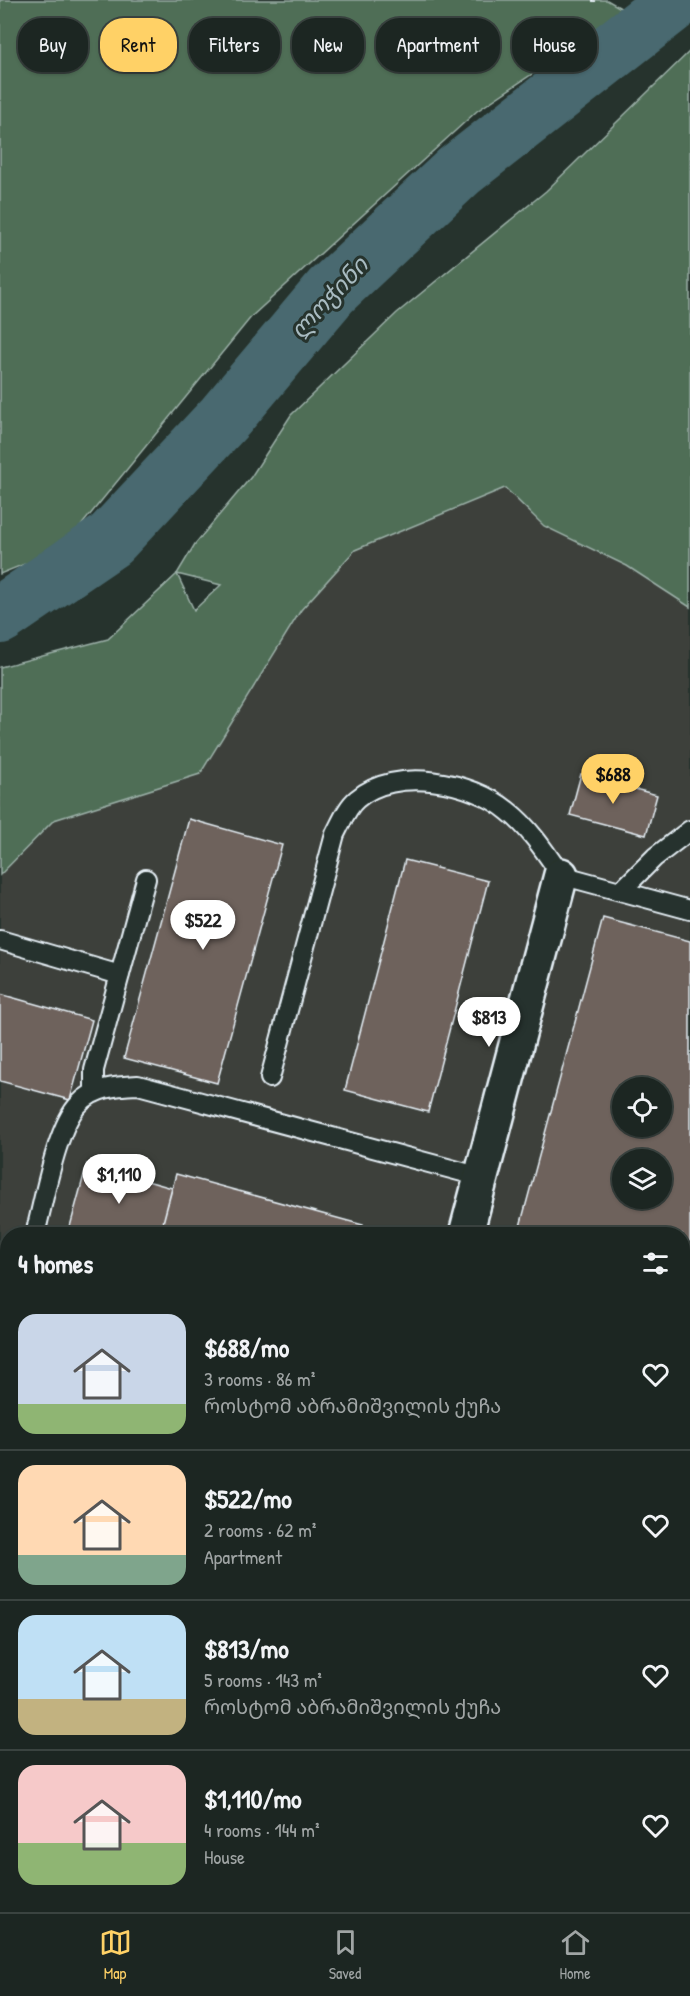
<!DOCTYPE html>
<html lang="en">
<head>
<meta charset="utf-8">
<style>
	:root { --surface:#1c2622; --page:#29322f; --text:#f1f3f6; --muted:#a0a5a5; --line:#3a4340; --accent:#ffd166 }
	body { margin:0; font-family:"Patrick Hand","Noto Sans Georgian",sans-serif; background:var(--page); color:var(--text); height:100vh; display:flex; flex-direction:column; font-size:22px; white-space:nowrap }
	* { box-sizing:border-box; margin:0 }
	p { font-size:20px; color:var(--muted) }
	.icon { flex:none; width:33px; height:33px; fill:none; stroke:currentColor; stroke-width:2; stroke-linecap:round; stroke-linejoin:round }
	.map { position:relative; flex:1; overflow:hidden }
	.panel { position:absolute; left:0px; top:1227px; width:690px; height:686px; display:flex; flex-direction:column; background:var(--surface); border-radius:24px 24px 0 0; box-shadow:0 2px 4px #0004,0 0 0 2px var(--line) }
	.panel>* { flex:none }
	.guide { position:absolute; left:18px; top:18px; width:654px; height:54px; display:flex; gap:12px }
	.buttons { position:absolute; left:612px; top:1077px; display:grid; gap:12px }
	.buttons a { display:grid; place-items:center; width:60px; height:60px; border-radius:50%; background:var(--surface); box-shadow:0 2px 4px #0004,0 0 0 2px var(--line); font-size:30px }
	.price { position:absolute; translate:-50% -51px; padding:0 14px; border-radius:21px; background:#fff; color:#222; font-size:20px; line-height:39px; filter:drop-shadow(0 2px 3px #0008) }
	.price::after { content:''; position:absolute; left:50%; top:36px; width:18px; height:14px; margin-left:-9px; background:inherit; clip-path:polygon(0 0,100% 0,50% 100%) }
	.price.on { background:var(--accent); color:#111 }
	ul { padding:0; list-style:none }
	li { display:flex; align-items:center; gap:18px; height:150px; padding:0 18px }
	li+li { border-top:2px solid var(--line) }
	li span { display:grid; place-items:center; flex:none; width:168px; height:120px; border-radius:18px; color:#555 }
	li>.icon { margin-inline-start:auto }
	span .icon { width:72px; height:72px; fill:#fffc; stroke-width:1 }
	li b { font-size:26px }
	h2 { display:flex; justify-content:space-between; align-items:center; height:72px; padding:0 18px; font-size:26px }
	.tag { padding:0 21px; border-radius:24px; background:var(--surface); box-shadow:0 2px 4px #0004,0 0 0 2px var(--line); font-size:21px; line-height:54px }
	.tag.on { background:var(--accent); color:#111 }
	.menu { display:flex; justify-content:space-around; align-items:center; height:84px; border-top:2px solid var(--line); background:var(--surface); font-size:16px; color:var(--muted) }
	.menu a { display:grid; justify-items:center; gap:3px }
	.menu .on { color:var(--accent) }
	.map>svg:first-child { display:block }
	.built { fill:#3c413b; fill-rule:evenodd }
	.green { fill:#4f6e57; stroke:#9cb0a8; stroke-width:1.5; fill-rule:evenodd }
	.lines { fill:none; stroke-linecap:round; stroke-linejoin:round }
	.river { stroke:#48696f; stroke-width:58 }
	.building { fill:#6e625c; stroke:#e8f1f8; stroke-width:1.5; fill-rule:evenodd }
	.lane-casing { stroke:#e8f1f8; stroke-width:22 }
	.street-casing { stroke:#e8f1f8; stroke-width:38 }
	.path { stroke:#e8f1f8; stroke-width:4; stroke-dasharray:6 4.5; stroke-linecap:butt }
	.lane { stroke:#26332d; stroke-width:18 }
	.street { stroke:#26332d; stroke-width:33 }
	.labels { text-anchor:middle; stroke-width:6; stroke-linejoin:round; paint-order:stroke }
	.water-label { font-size:24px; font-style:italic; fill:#a8bbc1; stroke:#26332d }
</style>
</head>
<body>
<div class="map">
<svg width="690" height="1912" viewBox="0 0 690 1912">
	<rect width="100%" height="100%" fill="#26332d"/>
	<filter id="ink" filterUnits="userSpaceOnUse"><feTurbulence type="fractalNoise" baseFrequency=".0167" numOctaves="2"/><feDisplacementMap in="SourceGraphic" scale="12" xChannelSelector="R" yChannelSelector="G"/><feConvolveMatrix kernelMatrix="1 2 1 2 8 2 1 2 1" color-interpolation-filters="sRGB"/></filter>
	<g filter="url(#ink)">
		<path class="built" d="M506,488L544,526L627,566L690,607V1912H383L385,1905H682V1234H8L7,1543L0,1534V875L54,820L200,774L301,610L355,550ZM622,1088H662V1126H622ZM622,1160H662V1198H622Z"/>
		<path class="green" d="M0,0H607L626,11L477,111L252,316L62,549L0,574Z
			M690,51V607L627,566L544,526L505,488L355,550L301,610L200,774L54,820L0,875V667L108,639L177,574L195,544L251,477L291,415L397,313L546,191ZM177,574L221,585L194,610Z
			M0,1534L8,1543V1758L0,1760Z
			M682,1584L690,1586V1759L682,1756Z"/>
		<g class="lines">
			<path class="river" d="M0,615L110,540L225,417L331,291L459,171L677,0"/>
		</g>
		<path class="building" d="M581,774L657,795L646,835L570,815Z
			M189,819L282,845L217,1083L124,1058Z
			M405,860L488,881L428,1112L345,1090Z
			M603,918L690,941V1304L682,1302V1234H518ZM622,1088H662V1126H622ZM622,1160H662V1198H622Z
			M0,994L92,1020L70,1100L0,1081Z
			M87,1164L172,1188L160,1234H68Z
			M176,1174L363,1225L361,1234H160Z
			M682,1403L690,1405V1477L682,1475Z
			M0,1688H8V1716H0Z
			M8,1800V1825L1,1823Z
			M18,1905H153L170,1910L171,1905H209L235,1912L237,1905H277L275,1912H16Z"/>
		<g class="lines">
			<g class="lane-casing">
				<path id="lane" d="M621,891L655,857L690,830
					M0,940L120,975
					M270,1078L335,834C341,823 347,807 357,799C395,766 472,781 508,811C529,827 546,853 561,875L690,910
					M94,1093V1070L146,879
					M35,1234C44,1201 56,1127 79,1104C94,1087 117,1086 138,1085L481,1177
					M682,1324L690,1326
					M8,1335L3,1353L8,1377
					M682,1568L690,1570"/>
			</g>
			<g class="street-casing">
				<path id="street" d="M466,1234L561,875
					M682,1780L690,1782
					M0,1783L8,1779"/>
			</g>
			<path class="path" d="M594,2V0"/>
			<use href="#lane" class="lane"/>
			<use href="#street" class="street"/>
		</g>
	</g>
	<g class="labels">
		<g class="water-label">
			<text transform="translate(329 298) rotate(-47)" y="8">ლოჭინი</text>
		</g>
	</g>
</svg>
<div class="buttons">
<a><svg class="icon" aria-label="locate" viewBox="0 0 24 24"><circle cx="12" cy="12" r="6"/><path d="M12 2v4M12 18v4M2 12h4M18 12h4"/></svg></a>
<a><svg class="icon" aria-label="layers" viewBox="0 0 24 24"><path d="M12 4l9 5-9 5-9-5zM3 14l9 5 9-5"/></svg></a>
</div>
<b class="price on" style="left:613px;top:805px">$688</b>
<b class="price" style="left:203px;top:951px">$522</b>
<b class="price" style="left:489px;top:1048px">$813</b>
<b class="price" style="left:119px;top:1205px">$1,110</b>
<div class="guide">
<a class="tag">Buy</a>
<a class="tag on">Rent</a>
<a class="tag">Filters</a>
<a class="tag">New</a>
<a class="tag">Apartment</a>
<a class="tag">House</a>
</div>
<section class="panel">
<h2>4 homes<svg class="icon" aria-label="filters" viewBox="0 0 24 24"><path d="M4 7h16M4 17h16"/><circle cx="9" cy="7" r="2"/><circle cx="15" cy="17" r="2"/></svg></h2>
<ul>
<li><span style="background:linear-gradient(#c9d6e8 75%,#8fb573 0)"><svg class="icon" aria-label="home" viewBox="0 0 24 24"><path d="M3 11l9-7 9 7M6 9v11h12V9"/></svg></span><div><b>$688/mo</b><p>3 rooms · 86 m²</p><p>როსტომ აბრამიშვილის ქუჩა</p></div><svg class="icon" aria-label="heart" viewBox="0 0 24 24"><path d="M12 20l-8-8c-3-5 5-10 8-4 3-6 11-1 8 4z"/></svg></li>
<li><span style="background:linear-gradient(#ffd9b3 75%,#7fa58c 0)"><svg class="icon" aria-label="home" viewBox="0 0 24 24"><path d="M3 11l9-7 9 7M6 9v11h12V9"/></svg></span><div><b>$522/mo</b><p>2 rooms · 62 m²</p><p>Apartment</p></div><svg class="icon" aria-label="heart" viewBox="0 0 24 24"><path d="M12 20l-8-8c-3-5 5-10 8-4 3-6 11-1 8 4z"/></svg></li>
<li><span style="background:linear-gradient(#bfe0f5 70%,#c2b280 0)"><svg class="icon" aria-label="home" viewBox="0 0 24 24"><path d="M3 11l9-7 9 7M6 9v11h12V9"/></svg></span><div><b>$813/mo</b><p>5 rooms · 143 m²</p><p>როსტომ აბრამიშვილის ქუჩა</p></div><svg class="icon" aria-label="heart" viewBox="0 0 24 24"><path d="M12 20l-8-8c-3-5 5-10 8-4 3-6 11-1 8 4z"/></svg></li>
<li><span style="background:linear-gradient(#f6c9c9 65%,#8fb573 0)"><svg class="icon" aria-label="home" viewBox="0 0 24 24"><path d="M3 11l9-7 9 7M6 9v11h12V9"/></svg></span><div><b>$1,110/mo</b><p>4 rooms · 144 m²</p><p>House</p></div><svg class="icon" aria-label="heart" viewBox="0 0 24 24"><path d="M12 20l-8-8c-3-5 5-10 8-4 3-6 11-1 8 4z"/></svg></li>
</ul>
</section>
</div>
<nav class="menu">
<a class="on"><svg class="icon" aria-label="map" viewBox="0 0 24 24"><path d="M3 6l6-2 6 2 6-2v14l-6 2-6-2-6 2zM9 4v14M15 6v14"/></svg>Map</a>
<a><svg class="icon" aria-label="saved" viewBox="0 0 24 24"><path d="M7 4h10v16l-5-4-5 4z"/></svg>Saved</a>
<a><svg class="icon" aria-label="home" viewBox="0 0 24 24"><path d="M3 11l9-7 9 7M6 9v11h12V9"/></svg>Home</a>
</nav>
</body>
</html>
